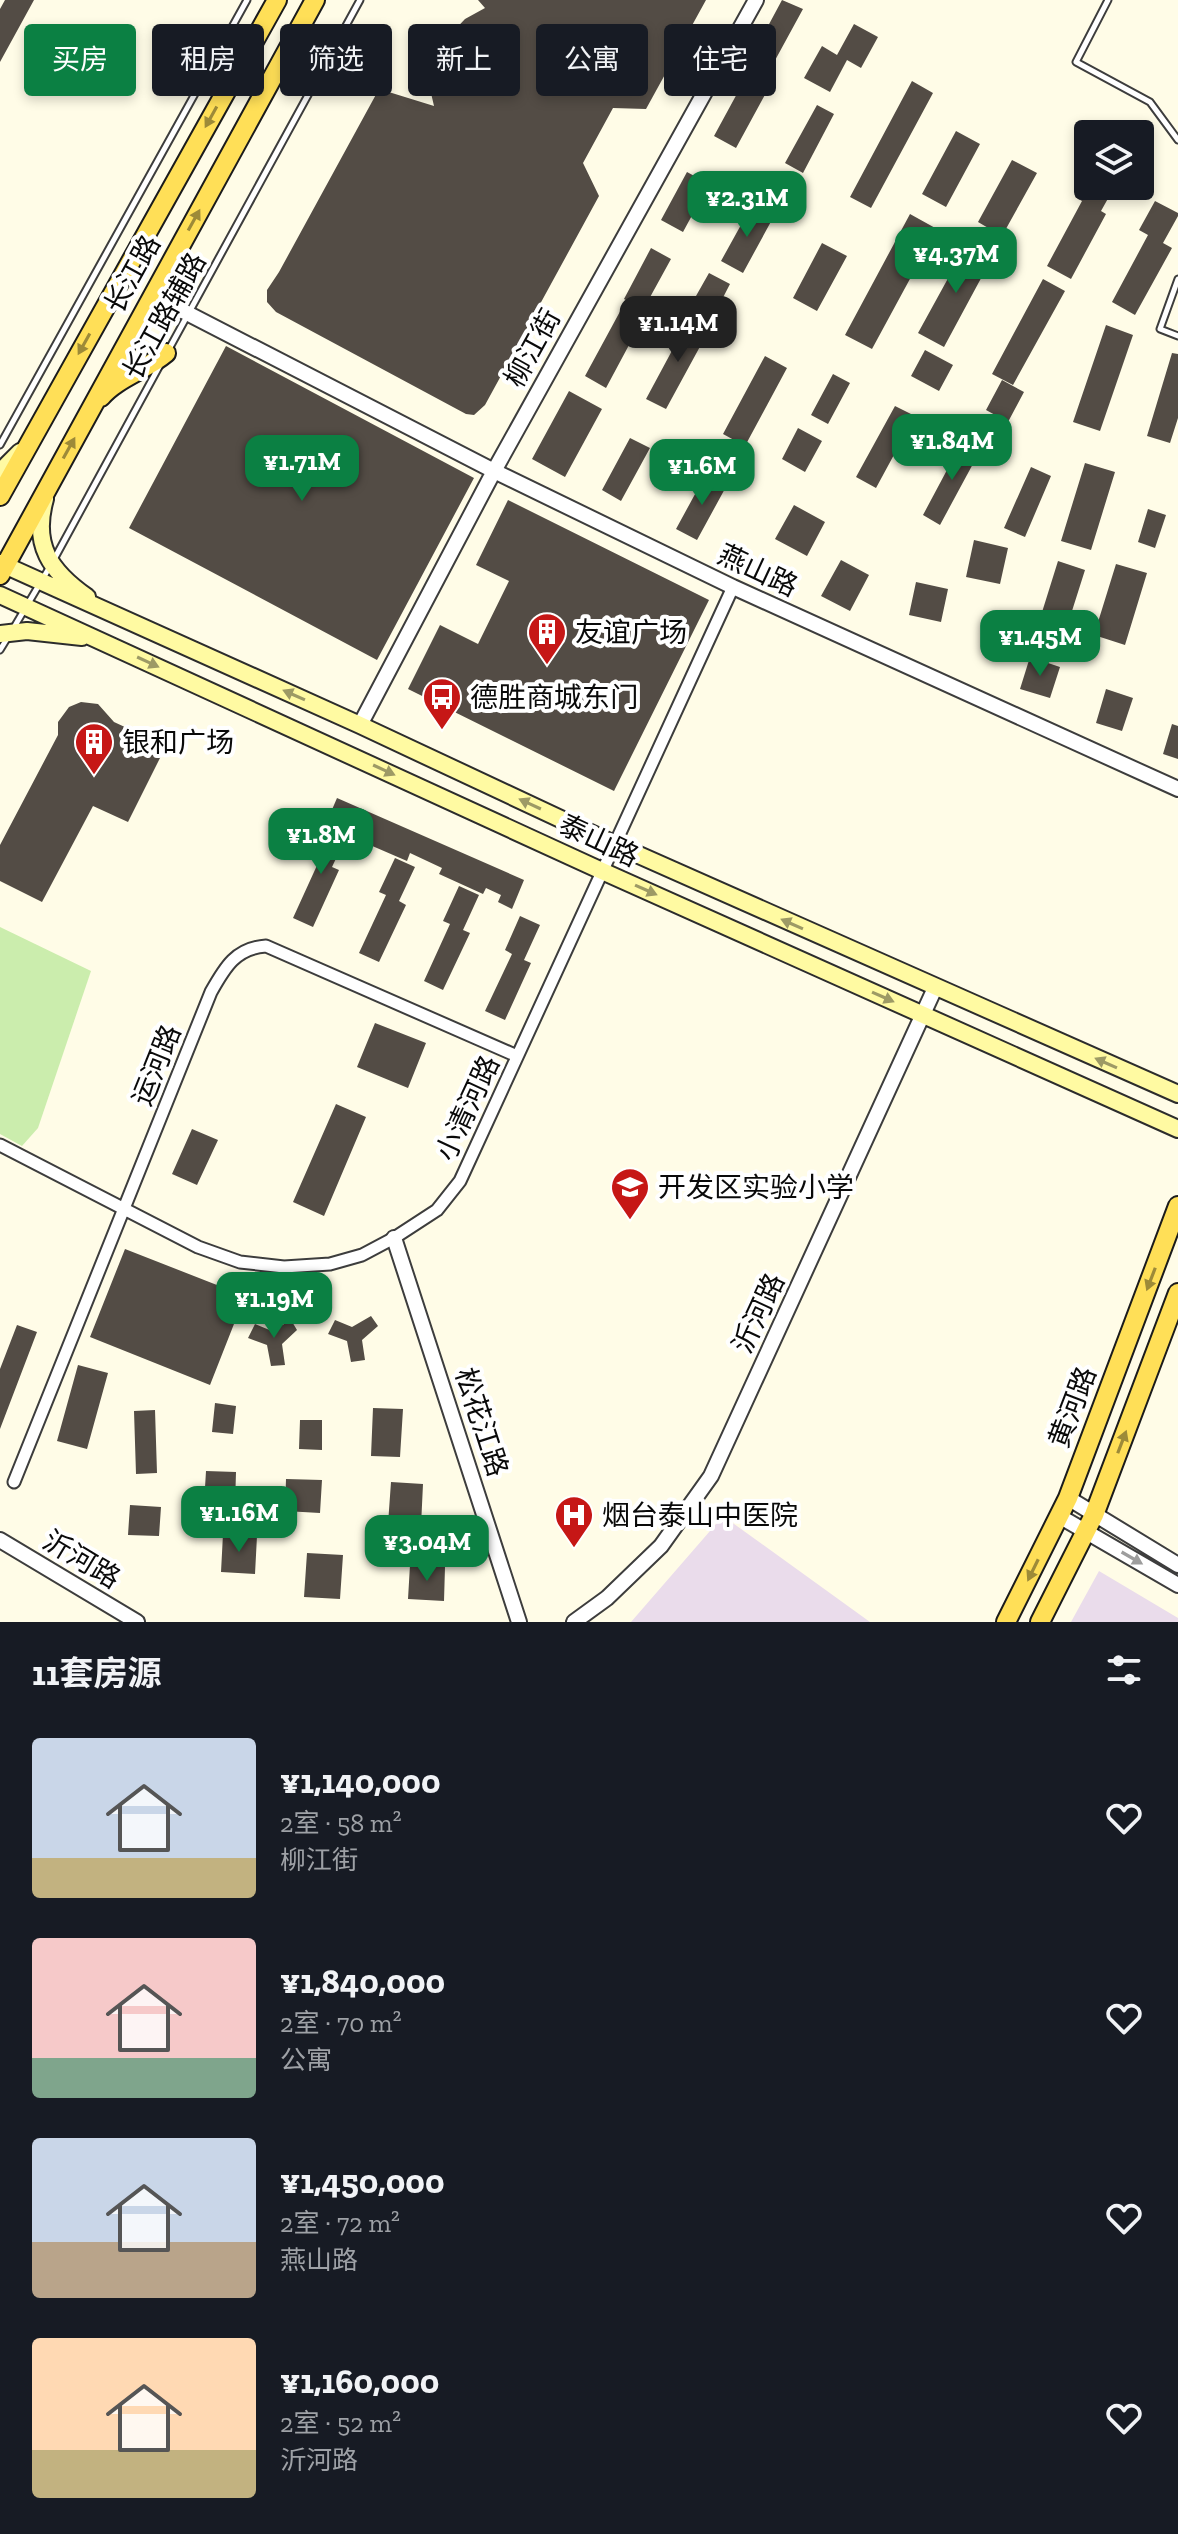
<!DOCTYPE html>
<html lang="zh">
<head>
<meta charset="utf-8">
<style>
	:root { --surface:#171b24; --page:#242831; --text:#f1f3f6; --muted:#9ea1a6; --accent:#0b8043 }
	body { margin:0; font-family:"Zilla Slab","Noto Sans SC",serif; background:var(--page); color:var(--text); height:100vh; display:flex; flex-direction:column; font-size:30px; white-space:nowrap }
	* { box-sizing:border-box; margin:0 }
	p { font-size:26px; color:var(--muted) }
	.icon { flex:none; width:44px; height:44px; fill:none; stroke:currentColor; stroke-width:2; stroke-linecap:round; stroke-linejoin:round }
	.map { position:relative; height:1622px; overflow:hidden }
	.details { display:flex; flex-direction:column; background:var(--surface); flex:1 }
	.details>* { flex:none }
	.hud { position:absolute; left:24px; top:24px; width:1130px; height:72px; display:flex; gap:16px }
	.buttons { position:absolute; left:1074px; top:120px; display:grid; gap:16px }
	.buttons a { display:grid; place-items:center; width:80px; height:80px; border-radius:8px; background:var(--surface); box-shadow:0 4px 12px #0003; font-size:40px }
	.price { position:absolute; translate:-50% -68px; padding:0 18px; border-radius:16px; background:var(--accent); color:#fff; font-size:26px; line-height:52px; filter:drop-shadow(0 2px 4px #0008) }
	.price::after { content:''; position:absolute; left:50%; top:48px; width:24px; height:18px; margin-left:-12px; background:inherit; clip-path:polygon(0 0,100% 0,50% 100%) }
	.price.active { background:#222; color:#fff }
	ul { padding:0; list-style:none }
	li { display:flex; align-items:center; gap:24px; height:200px; padding:0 32px }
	li span { display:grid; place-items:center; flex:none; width:224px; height:160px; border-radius:8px; color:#555 }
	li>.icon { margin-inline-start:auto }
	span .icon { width:96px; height:96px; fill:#fffc; stroke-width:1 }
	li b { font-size:34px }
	h2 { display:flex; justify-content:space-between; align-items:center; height:96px; padding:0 32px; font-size:34px }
	.pill { padding:0 28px; border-radius:8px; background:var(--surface); box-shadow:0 4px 12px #0003; font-size:28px; line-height:72px }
	.pill.active { background:var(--accent); color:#fff }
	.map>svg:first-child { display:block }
	.industrial { fill:#eadceb }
	.green { fill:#cbedad }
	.building { fill:#534c45 }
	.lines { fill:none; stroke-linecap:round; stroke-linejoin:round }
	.service-casing { stroke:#3d3d3d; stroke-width:9 }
	.minor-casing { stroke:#3d3d3d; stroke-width:15 }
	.tertiary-casing { stroke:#3d3d3d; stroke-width:18 }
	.secondary-casing { stroke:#2c2c2c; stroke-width:20 }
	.primary-casing { stroke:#1b1b1b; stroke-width:22 }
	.service { stroke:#fff; stroke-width:5 }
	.minor { stroke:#fff; stroke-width:11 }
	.tertiary { stroke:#fff; stroke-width:14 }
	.secondary { stroke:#fffaa2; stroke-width:16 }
	.primary { stroke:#ffdf57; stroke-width:18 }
	.oneway { fill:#9d8a38 }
	.oneway2 { fill:#9d9a65 }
	.oneway3 { fill:#9d9d9d }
	.labels { text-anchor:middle; stroke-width:8; stroke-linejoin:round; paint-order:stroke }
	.street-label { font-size:28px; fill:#0a0a0a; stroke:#fff }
	.poi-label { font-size:28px; fill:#0a0a0a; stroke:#fff; text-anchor:start }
</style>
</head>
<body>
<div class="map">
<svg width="1178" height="1622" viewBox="0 0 1178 1622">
	<rect width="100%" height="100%" fill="#fffce7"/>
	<path class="industrial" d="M723,1516L870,1622H631Z
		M1099,1571L1178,1618V1622H1071Z"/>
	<path class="green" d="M0,927L91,971L38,1128L22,1146L0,1134Z"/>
	<path class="building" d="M5,0H34L0,62V9Z
		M478,0H706L646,109L613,108L583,163L599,196L485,405L474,415L466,414L276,312L267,302V290L279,272L379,89L434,106L431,93L434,64L446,39L465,19L485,8Z
		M782,0L803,9L773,64L753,54Z
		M854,24L878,37L861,68L847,60L830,92L804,78L822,46L837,55Z
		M745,79L767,91L736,148L714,136Z
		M912,81L933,93L871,208L850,197Z
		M817,105L834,114L803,173L785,163Z
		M956,131L980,144L946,207L922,194Z
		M1012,160L1037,173L1002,236L978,222Z
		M687,172L709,184L683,232L661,220Z
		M1088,174V186H1115L1101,211L1106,214L1071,279L1047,266L1082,201L1075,197Z
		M1155,201L1178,213V216L1163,243L1172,248L1135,315L1112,302L1148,235L1139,230Z
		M752,205L774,216L743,273L721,261Z
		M910,214L937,229L872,349L845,335Z
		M968,242L993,256L944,347L918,333Z
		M822,243L847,256L817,311L793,298Z
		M651,248L671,259L643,310L624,299Z
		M709,273L730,284L714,315L692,303Z
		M1043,279L1065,291L1013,385L992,374Z
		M623,306L644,317L606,388L585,376Z
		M689,319L709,330L666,409L646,399Z
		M1106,325L1133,335L1100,431L1073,422Z
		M226,346L474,478L377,660L129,528Z
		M925,350L953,365L939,391L911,376Z
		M1172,353L1178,354V418L1170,443L1147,436Z
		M765,356L787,368L745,446L723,434Z
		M833,374L850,383L828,424L811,415Z
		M1002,380L1024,392L1008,422L986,410Z
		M569,391L602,409L565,477L532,459Z
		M895,406L915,416L876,488L856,477Z
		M798,428L822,441L805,472L782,459Z
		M630,438L650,448L621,501L602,490Z
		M963,440L981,449L940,525L923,515Z
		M1085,463L1115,472L1091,550L1061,541Z
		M1031,467L1051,476L1025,537L1004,528Z
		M706,474L727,485L697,540L676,529Z
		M508,500L709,600L614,791L408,689L440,625L478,644L509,581L476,565Z
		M794,505L825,522L807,556L775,539Z
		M1148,509L1166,515L1155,548L1138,542Z
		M974,540L1008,548L1000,584L966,577Z
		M841,560L869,575L850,611L821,596Z
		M1058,561L1085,570L1065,633L1038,625Z
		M1116,564L1147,573L1125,645L1094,635Z
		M916,582L948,589L941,622L909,615Z
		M1030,657L1060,667L1050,698L1020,689Z
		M1106,689L1133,698L1122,731L1096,723Z
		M81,702L98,704L114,722L166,746L128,822L93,806L42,902L0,881V845L58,735V722L69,707Z
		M1172,724L1178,726V759L1163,754Z
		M337,798L524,880L512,909L498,902L501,895L486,888L483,894L439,874L442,868L410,853L407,861L370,845L373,839L328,819Z
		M328,823L348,833L332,867L339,870L313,927L293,918L319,861L313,858Z
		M395,858L415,867L399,901L406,905L379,962L359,953L386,895L379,892Z
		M459,886L479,895L463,930L470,933L443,990L424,981L450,924L443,921Z
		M520,916L540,925L524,960L531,963L505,1020L485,1011L512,954L505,950Z
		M375,1023L426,1043L408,1088L357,1067Z
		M336,1104L366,1117L324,1216L293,1202Z
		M192,1129L218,1140L197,1185L172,1174Z
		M125,1249L245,1296L210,1385L90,1337Z
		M371,1316L378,1326L362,1340L365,1360L351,1362L347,1341L328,1334L335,1320L352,1327Z
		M291,1320L297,1330L282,1344L285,1365L271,1366L267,1345L248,1338L255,1324L272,1331Z
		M17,1325L37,1332L0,1429V1369Z
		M78,1365L108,1373L87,1449L57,1441Z
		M215,1403L236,1406L233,1434L212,1432Z
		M373,1408L403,1409L400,1457L371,1456Z
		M155,1410L157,1473L136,1474L134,1411Z
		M300,1420H322V1450L299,1449Z
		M206,1471L236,1472L235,1506L204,1504Z
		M286,1479L322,1480L320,1513L285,1511Z
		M391,1482L423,1484L421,1526L388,1524Z
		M130,1505L161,1507L159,1536L128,1535Z
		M223,1534L257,1536L255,1574L221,1572Z
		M307,1553L343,1555L340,1599L304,1597Z
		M410,1565L445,1567L444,1601L408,1599Z"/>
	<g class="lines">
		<g class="service-casing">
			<path id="service" d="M1108,0L1076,62L1150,102L1178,140
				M1178,279L1160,329L1178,336
				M169,349L360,0
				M0,445L247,0
				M13,629L52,563L160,365
				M0,650L8,637"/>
		</g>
		<g class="minor-casing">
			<path id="minor" d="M0,1145L198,1247L240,1262L284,1267L330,1264L362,1255L394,1238L437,1210L460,1181L733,587
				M14,1482L211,992C225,967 236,948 266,946L517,1056"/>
		</g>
		<g class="tertiary-casing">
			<path id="tertiary" d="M152,295L494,471L733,587L1178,789
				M360,725L494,471L756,0
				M394,1238L519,1622
				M1068,1498L1178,1565
				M1059,1516L1178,1585
				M0,1540L137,1622
				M574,1622L607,1598L661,1546L711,1476L935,988"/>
		</g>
		<g class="secondary-casing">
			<path id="secondary" d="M0,472L20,452
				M45,499C32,545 50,571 87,597
				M0,563L360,725L614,844L1178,1094
				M0,595L602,871L1178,1129
				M0,634L27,631L82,637"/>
		</g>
		<g class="primary-casing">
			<path id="primary" d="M101,397C117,378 146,370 166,353
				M0,496L277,0
				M0,575L315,0
				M1006,1622L1068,1498L1178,1206
				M1040,1622L1094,1515L1178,1293"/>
		</g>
		<use href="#service" class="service"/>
		<use href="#minor" class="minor"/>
		<use href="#tertiary" class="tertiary"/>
		<use href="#secondary" class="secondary"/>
		<use href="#primary" class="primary"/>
	</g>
	<defs><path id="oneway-solid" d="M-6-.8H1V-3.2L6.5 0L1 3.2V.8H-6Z" transform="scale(2)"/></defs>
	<g class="oneway">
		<use href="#oneway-solid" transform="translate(211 117) rotate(119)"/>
		<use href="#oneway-solid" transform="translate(194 220) rotate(-61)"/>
		<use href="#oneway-solid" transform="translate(84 344) rotate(119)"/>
		<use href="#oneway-solid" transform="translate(69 448) rotate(-61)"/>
		<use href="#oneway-solid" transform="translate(1151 1279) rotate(111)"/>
		<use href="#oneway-solid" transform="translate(1122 1442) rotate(-69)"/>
		<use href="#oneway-solid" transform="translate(1033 1570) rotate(116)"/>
	</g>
	<g class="oneway2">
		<use href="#oneway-solid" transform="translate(148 662) rotate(25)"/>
		<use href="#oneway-solid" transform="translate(294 695) rotate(-156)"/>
		<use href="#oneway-solid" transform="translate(384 770) rotate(25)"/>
		<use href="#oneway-solid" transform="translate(530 804) rotate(-155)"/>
		<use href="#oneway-solid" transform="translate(646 890) rotate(24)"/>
		<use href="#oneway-solid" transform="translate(792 924) rotate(-156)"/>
		<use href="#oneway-solid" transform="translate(883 997) rotate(24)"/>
		<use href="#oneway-solid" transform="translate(1106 1063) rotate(-156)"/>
	</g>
	<use class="oneway3" href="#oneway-solid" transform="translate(1132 1558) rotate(30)"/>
	<defs>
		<g id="building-pin" transform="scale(2)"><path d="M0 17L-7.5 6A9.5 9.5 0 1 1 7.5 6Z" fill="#c61716" stroke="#fff"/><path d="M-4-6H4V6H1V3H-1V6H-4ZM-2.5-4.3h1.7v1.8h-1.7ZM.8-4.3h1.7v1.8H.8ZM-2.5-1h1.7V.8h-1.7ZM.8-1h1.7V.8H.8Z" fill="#fff"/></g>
		<g id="bus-pin" transform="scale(2)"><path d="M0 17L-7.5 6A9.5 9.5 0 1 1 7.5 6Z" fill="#c61716" stroke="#fff"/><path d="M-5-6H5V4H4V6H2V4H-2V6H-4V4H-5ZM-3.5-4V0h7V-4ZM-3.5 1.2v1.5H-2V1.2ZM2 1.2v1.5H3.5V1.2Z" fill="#fff"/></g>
		<g id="school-pin" transform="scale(2)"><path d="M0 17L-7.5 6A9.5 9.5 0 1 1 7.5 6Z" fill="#c61716" stroke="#fff"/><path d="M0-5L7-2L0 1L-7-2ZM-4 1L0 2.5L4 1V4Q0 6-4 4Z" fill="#fff"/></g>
		<g id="hospital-pin" transform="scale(2)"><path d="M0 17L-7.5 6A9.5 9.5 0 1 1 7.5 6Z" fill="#c61716" stroke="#fff"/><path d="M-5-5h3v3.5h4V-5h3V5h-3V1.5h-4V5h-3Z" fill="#fff"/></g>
	</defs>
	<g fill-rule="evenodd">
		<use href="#building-pin" x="547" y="632"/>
		<use href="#bus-pin" x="442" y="697"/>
		<use href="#building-pin" x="94" y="742"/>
		<use href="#school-pin" x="630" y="1187"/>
		<use href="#hospital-pin" x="574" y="1515"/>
	</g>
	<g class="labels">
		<g class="street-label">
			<text transform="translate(132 274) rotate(-61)" y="10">长江路</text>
			<text transform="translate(164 316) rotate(-61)" y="10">长江路辅路</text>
			<text transform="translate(532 348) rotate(-61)" y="10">柳江街</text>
			<text transform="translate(758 570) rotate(25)" y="10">燕山路</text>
			<text transform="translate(599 840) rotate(25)" y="10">泰山路</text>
			<text transform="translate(156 1065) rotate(-68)" y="10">运河路</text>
			<text transform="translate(467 1108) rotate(-65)" y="10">小清河路</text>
			<text transform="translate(758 1313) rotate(-65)" y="10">沂河路</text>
			<text transform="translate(1072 1407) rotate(-69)" y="10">黄河路</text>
			<text transform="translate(482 1422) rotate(72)" y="10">松花江路</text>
			<text transform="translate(82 1559) rotate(31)" y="10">沂河路</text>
		</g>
		<g class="poi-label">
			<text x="575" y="642">友谊广场</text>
			<text x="470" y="707">德胜商城东门</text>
			<text x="122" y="752">银和广场</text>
			<text x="658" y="1197">开发区实验小学</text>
			<text x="602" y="1525">烟台泰山中医院</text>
		</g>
	</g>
</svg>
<div class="buttons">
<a><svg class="icon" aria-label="layers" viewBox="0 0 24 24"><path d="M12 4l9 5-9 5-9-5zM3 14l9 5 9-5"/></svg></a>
</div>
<b class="price" style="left:747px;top:239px">¥2.31M</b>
<b class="price" style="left:956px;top:295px">¥4.37M</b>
<b class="price active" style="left:678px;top:364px">¥1.14M</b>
<b class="price" style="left:952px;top:482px">¥1.84M</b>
<b class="price" style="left:302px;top:503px">¥1.71M</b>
<b class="price" style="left:702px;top:507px">¥1.6M</b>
<b class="price" style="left:1040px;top:678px">¥1.45M</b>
<b class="price" style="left:321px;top:876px">¥1.8M</b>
<b class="price" style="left:274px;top:1340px">¥1.19M</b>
<b class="price" style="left:239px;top:1554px">¥1.16M</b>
<b class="price" style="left:427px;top:1583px">¥3.04M</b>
<div class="hud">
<a class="pill active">买房</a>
<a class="pill">租房</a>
<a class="pill">筛选</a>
<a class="pill">新上</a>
<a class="pill">公寓</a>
<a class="pill">住宅</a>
</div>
</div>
<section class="details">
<h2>11套房源<svg class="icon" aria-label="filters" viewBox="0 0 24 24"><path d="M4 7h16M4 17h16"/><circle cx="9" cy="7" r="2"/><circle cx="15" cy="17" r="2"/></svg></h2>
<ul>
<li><span style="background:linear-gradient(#c9d6e8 75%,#c2b280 0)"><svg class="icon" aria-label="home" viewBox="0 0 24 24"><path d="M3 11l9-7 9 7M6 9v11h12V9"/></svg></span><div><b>¥1,140,000</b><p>2室 · 58 m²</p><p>柳江街</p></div><svg class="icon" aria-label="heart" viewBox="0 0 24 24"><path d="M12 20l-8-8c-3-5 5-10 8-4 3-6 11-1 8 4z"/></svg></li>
<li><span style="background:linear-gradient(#f6c9c9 75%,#7fa58c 0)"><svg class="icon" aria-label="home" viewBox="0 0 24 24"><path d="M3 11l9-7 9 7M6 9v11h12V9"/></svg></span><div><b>¥1,840,000</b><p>2室 · 70 m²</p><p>公寓</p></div><svg class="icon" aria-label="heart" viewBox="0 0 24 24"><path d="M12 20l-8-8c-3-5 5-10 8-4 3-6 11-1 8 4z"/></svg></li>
<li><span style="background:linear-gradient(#c9d6e8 65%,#b9a48a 0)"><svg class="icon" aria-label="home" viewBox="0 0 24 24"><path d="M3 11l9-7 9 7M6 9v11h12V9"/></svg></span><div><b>¥1,450,000</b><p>2室 · 72 m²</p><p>燕山路</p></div><svg class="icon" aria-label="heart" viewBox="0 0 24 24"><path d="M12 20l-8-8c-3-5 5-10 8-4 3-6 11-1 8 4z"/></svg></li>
<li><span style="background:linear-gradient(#ffd9b3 70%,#c2b280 0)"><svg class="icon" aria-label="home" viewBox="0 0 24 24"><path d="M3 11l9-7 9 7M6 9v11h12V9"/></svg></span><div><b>¥1,160,000</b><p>2室 · 52 m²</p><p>沂河路</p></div><svg class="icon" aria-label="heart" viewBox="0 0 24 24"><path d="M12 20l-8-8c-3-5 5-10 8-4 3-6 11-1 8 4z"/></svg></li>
</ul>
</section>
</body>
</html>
